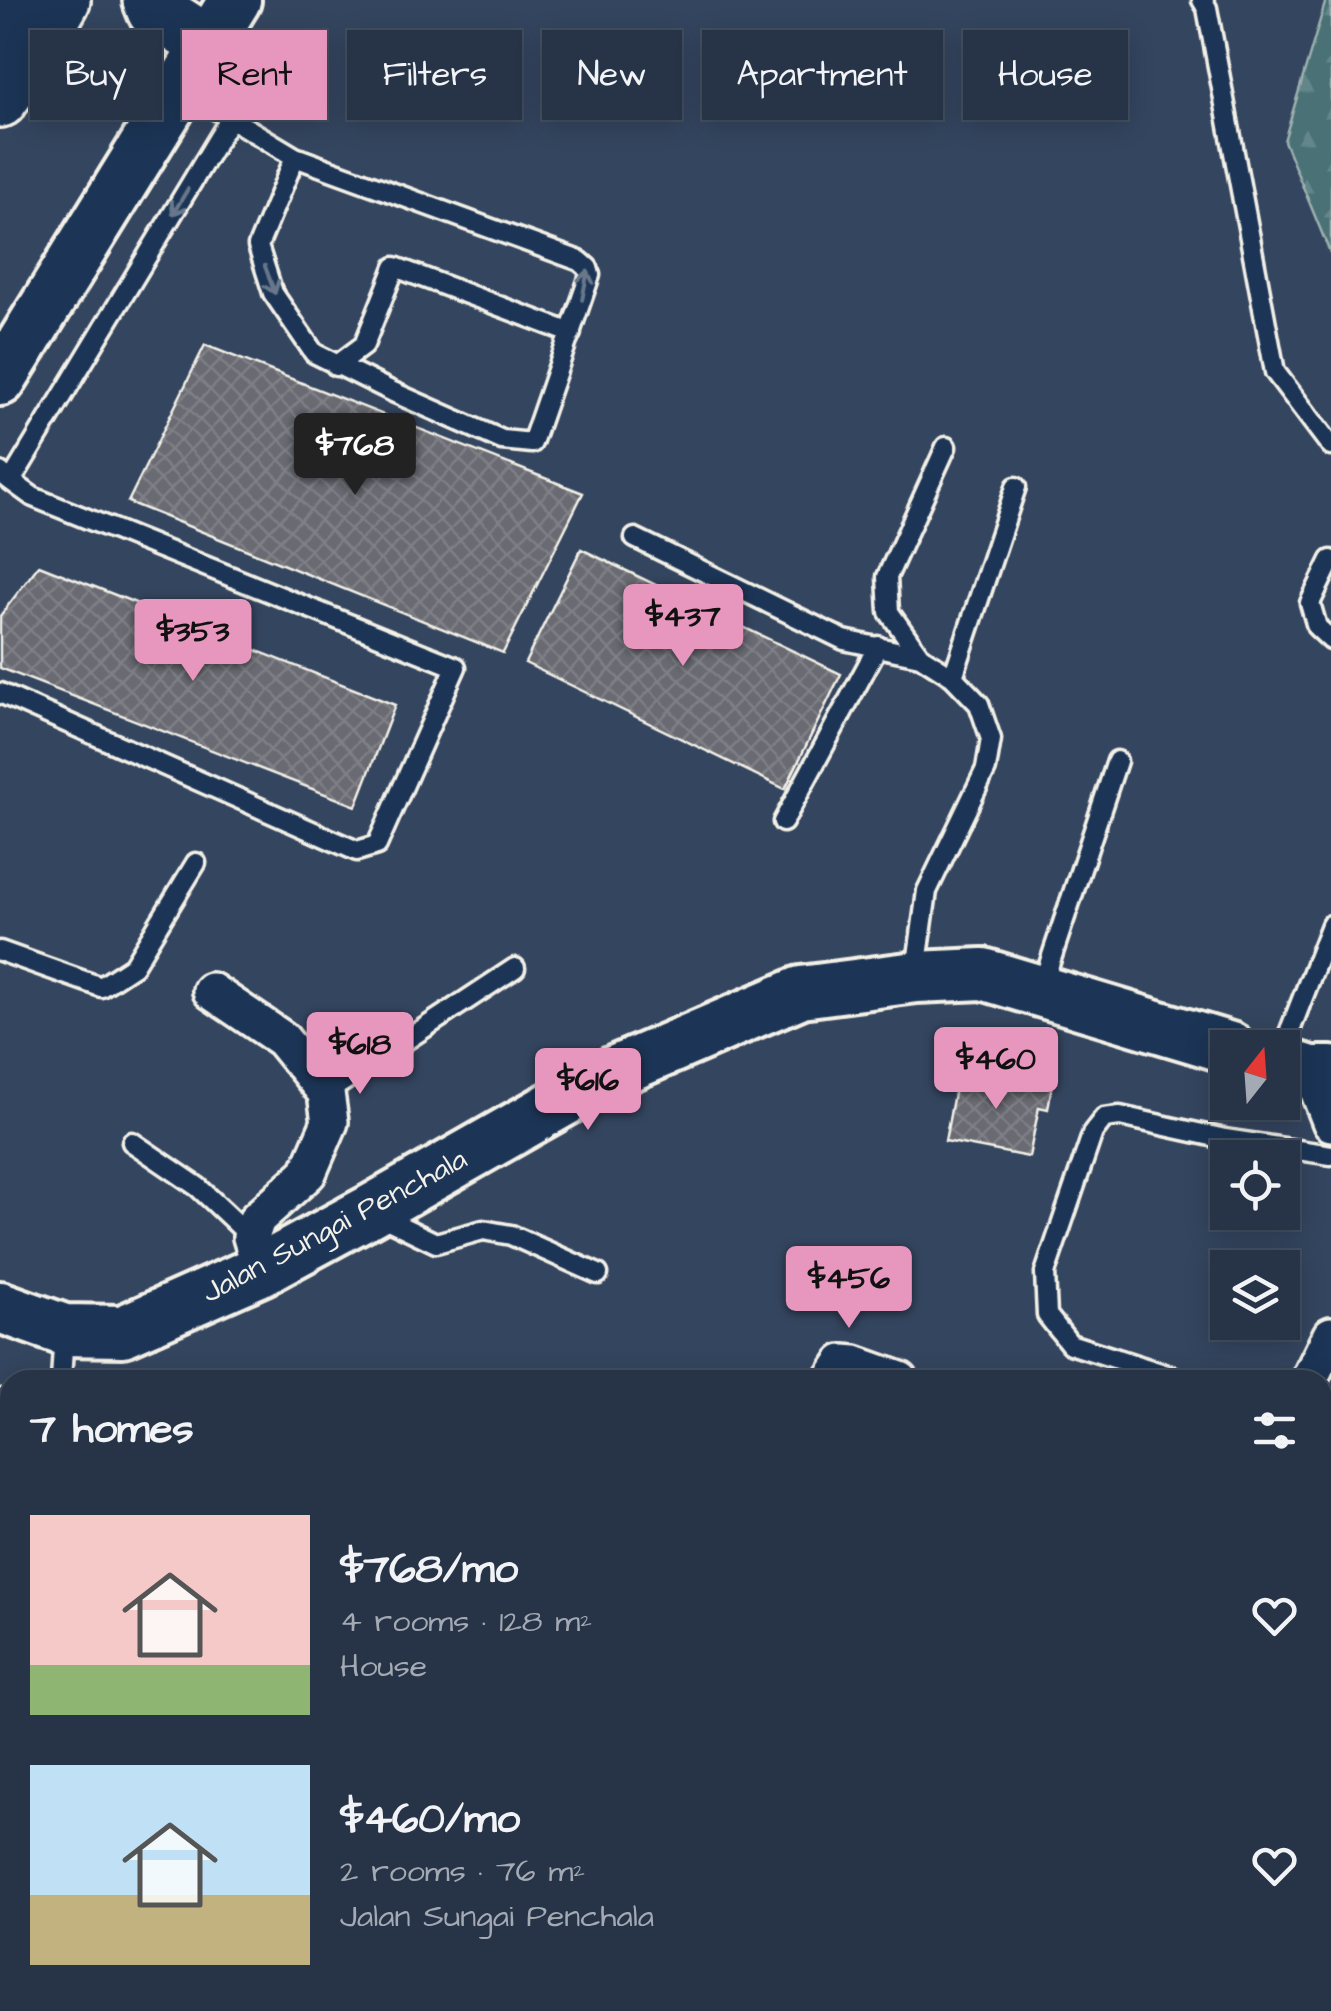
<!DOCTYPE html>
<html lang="en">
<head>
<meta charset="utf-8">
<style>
	:root { --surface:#273447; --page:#333f52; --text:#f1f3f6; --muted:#a4aab4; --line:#434f60; --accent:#e797bd }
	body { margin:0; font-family:"Architects Daughter",sans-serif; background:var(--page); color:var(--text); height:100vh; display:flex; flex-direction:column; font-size:38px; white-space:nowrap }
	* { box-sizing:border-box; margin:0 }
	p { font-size:32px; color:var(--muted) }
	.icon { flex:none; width:55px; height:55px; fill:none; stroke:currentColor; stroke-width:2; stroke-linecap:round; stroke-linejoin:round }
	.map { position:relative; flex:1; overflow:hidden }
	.panel { position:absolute; left:0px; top:1370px; width:1332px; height:642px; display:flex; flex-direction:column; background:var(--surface); border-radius:30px 30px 0 0; box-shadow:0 5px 25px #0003,0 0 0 2px var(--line) }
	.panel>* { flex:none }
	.top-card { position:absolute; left:30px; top:30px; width:1272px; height:90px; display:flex; gap:20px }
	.needle { width:65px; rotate:17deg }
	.controls { position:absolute; left:1210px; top:1030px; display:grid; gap:20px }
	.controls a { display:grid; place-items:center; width:90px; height:90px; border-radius:0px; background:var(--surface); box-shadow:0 5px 25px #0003,0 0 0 2px var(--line); font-size:50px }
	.price { position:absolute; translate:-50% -85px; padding:0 22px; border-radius:10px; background:var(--accent); color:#111; font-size:32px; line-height:65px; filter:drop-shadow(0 2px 5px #0008) }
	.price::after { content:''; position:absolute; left:50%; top:60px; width:30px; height:22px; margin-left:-15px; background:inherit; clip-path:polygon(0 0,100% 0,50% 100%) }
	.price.active { background:#222; color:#fff }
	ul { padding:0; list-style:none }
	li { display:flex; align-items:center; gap:30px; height:250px; padding:0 30px }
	li span { display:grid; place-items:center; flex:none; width:280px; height:200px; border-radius:0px; color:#555 }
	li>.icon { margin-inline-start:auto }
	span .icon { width:120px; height:120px; fill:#fffc; stroke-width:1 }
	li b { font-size:42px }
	h2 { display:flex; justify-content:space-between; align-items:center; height:120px; padding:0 30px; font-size:42px }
	.tag { padding:0 35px; border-radius:0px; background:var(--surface); box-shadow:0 5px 25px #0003,0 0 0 2px var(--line); font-size:35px; line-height:90px }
	.tag.active { background:var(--accent); color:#111 }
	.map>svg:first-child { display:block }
	.forest { fill:url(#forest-firs); stroke:#9eb1af; stroke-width:2.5 }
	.building { fill:url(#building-cross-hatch); stroke:#f4f1e8; stroke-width:2.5 }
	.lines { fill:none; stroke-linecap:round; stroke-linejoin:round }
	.lane-casing { stroke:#f4f1e8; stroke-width:25 }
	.street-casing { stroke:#f4f1e8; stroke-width:42 }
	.secondary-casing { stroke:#f4f1e8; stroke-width:58 }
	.highway-casing { stroke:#f4f1e8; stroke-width:62 }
	.path { stroke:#f4f1e8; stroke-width:6; stroke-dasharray:2.5 8; stroke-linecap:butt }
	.lane { stroke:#1d3557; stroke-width:18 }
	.street { stroke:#1d3557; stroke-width:35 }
	.secondary { stroke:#1d3557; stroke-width:50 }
	.highway { stroke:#1d3557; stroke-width:55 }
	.oneway { stroke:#68778a }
	.labels { text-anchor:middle; stroke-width:8; stroke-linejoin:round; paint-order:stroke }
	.street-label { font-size:30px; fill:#f4f1e8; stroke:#1d3557 }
</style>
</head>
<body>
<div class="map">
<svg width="1331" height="2011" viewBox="0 0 1331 2011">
	<defs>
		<pattern id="forest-firs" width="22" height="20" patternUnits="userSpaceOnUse" patternTransform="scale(2.5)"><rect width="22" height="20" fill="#487176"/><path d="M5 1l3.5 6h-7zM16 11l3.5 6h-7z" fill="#63868a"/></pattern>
		<pattern id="building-cross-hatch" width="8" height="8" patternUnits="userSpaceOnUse" patternTransform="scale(2.5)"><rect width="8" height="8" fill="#696a72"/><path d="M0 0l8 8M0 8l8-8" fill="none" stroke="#7f8086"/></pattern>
	</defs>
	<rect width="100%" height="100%" fill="#34455f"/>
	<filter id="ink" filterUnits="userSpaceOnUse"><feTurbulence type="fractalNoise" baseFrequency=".01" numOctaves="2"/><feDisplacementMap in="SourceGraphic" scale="20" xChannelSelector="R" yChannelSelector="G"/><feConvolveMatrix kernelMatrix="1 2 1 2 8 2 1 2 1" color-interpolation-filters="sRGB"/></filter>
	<g filter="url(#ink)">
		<path class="forest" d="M1326,0H1331V255L1284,141Z
			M467,2002H714L741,2011H463Z
			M808,2003V2002L885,2003L873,2011H805Z"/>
		<path class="building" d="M205,345L583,493L503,653L128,502Z
			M581,549L841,674L785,789L525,663Z
			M39,565L395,705L356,806L0,668V616Z
			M959,1067L1052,1085L1048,1109L1039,1107L1029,1157L945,1141Z
			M172,2002H212L221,2011H165Z"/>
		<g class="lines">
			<g class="lane-casing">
				<path id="lane" d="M1202,0L1207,8L1275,372L1331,446
					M188,86L210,106L295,157L580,261L588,268L590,275L532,443L502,440L393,392L314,353L273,293L258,246L295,157
					M336,366L364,345L395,267L571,333
					M0,472L11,481L230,119
					M635,538L844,640L920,656
					M1331,560L1310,603L1317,627L1331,640
					M953,677L1016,487
					M0,693L357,851L377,845L456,667L33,497L11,481
					M783,822L878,646
					M0,951L101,987L133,966L196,863
					M916,971L927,891L986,769L991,739L979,704L953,677L920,656L889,612L887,577L946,447
					M1041,989L1117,761
					M1282,1051L1331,925
					M326,1093L515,968
					M132,1142L198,1187L251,1237
					M380,1216L436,1243L483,1230L511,1235L598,1274
					M61,1380L64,1331
					M1183,1380L1070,1344L1047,1315L1045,1273L1093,1132L1104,1118L1120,1116L1225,1139L1331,1155
					M0,1399L10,1404
					M0,1846L10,1848
					M0,1909L7,1882"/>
			</g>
			<g class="street-casing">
				<path id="street" d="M211,991L282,1039L326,1093L330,1122L308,1173L257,1219L251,1237L261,1270
					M1311,1072L1331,1123
					M832,1380L843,1363L855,1364L900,1380
					M1309,1380L1331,1335
					M0,1553H10
					M0,1880L10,1883
					M400,2002L428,2011"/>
			</g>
			<g class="secondary-casing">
				<path id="secondary" d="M0,380L235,0
					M1282,1063L1311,1072H1331
					M0,1307L64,1330L123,1331L261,1270L370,1211L614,1072L801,992L916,977L983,974L1230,1048"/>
			</g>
			<g class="highway-casing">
				<path id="highway" d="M151,0L155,10L208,44
					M0,26L15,0
					M0,99L26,63L62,0"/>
			</g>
			<path class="path" d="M926,2011L943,2002"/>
			<use href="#lane" class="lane"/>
			<use href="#street" class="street"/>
			<use href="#secondary" class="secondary"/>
			<use href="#highway" class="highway"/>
		</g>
		<defs><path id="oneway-shaft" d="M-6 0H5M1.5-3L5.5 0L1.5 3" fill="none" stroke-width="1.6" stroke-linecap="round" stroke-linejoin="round" transform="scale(2.5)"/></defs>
		<g class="oneway">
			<use href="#oneway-shaft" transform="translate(180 202) rotate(121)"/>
			<use href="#oneway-shaft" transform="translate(270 280) rotate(70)"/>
			<use href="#oneway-shaft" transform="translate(585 285) rotate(-79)"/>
		</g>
	</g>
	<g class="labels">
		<g class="street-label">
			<text transform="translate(334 1225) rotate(-28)" y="10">Jalan Sungai Penchala</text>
		</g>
	</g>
</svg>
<div class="controls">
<a><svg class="needle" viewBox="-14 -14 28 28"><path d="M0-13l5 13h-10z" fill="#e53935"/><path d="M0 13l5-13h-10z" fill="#a4aab4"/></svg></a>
<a><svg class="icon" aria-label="locate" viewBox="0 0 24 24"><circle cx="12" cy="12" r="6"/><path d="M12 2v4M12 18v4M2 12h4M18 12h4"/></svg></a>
<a><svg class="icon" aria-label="layers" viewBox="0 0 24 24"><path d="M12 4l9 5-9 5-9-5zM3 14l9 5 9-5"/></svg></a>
</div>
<b class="price active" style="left:355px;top:498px">$768</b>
<b class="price" style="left:683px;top:669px">$437</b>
<b class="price" style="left:193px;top:684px">$353</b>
<b class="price" style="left:360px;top:1097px">$618</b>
<b class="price" style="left:996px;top:1112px">$460</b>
<b class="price" style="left:588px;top:1133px">$616</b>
<b class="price" style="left:849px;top:1331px">$456</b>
<div class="top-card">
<a class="tag">Buy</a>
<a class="tag active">Rent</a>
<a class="tag">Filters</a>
<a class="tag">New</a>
<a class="tag">Apartment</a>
<a class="tag">House</a>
</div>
<section class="panel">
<h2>7 homes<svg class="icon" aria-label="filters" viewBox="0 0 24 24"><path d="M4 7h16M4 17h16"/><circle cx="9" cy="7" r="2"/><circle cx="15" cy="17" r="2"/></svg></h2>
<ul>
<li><span style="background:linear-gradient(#f6c9c9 75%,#8fb573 0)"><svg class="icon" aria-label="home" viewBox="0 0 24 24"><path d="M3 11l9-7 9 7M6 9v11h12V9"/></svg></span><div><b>$768/mo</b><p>4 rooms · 128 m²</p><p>House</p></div><svg class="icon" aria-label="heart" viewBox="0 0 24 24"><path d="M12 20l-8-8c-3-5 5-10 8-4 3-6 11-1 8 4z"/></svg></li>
<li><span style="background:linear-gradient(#bfe0f5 65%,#c2b280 0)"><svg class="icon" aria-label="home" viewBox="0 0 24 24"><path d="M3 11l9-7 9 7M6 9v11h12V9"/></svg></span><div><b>$460/mo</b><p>2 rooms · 76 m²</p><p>Jalan Sungai Penchala</p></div><svg class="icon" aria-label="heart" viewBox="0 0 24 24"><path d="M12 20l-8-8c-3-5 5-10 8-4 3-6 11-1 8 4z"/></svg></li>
</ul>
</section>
</div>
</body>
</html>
